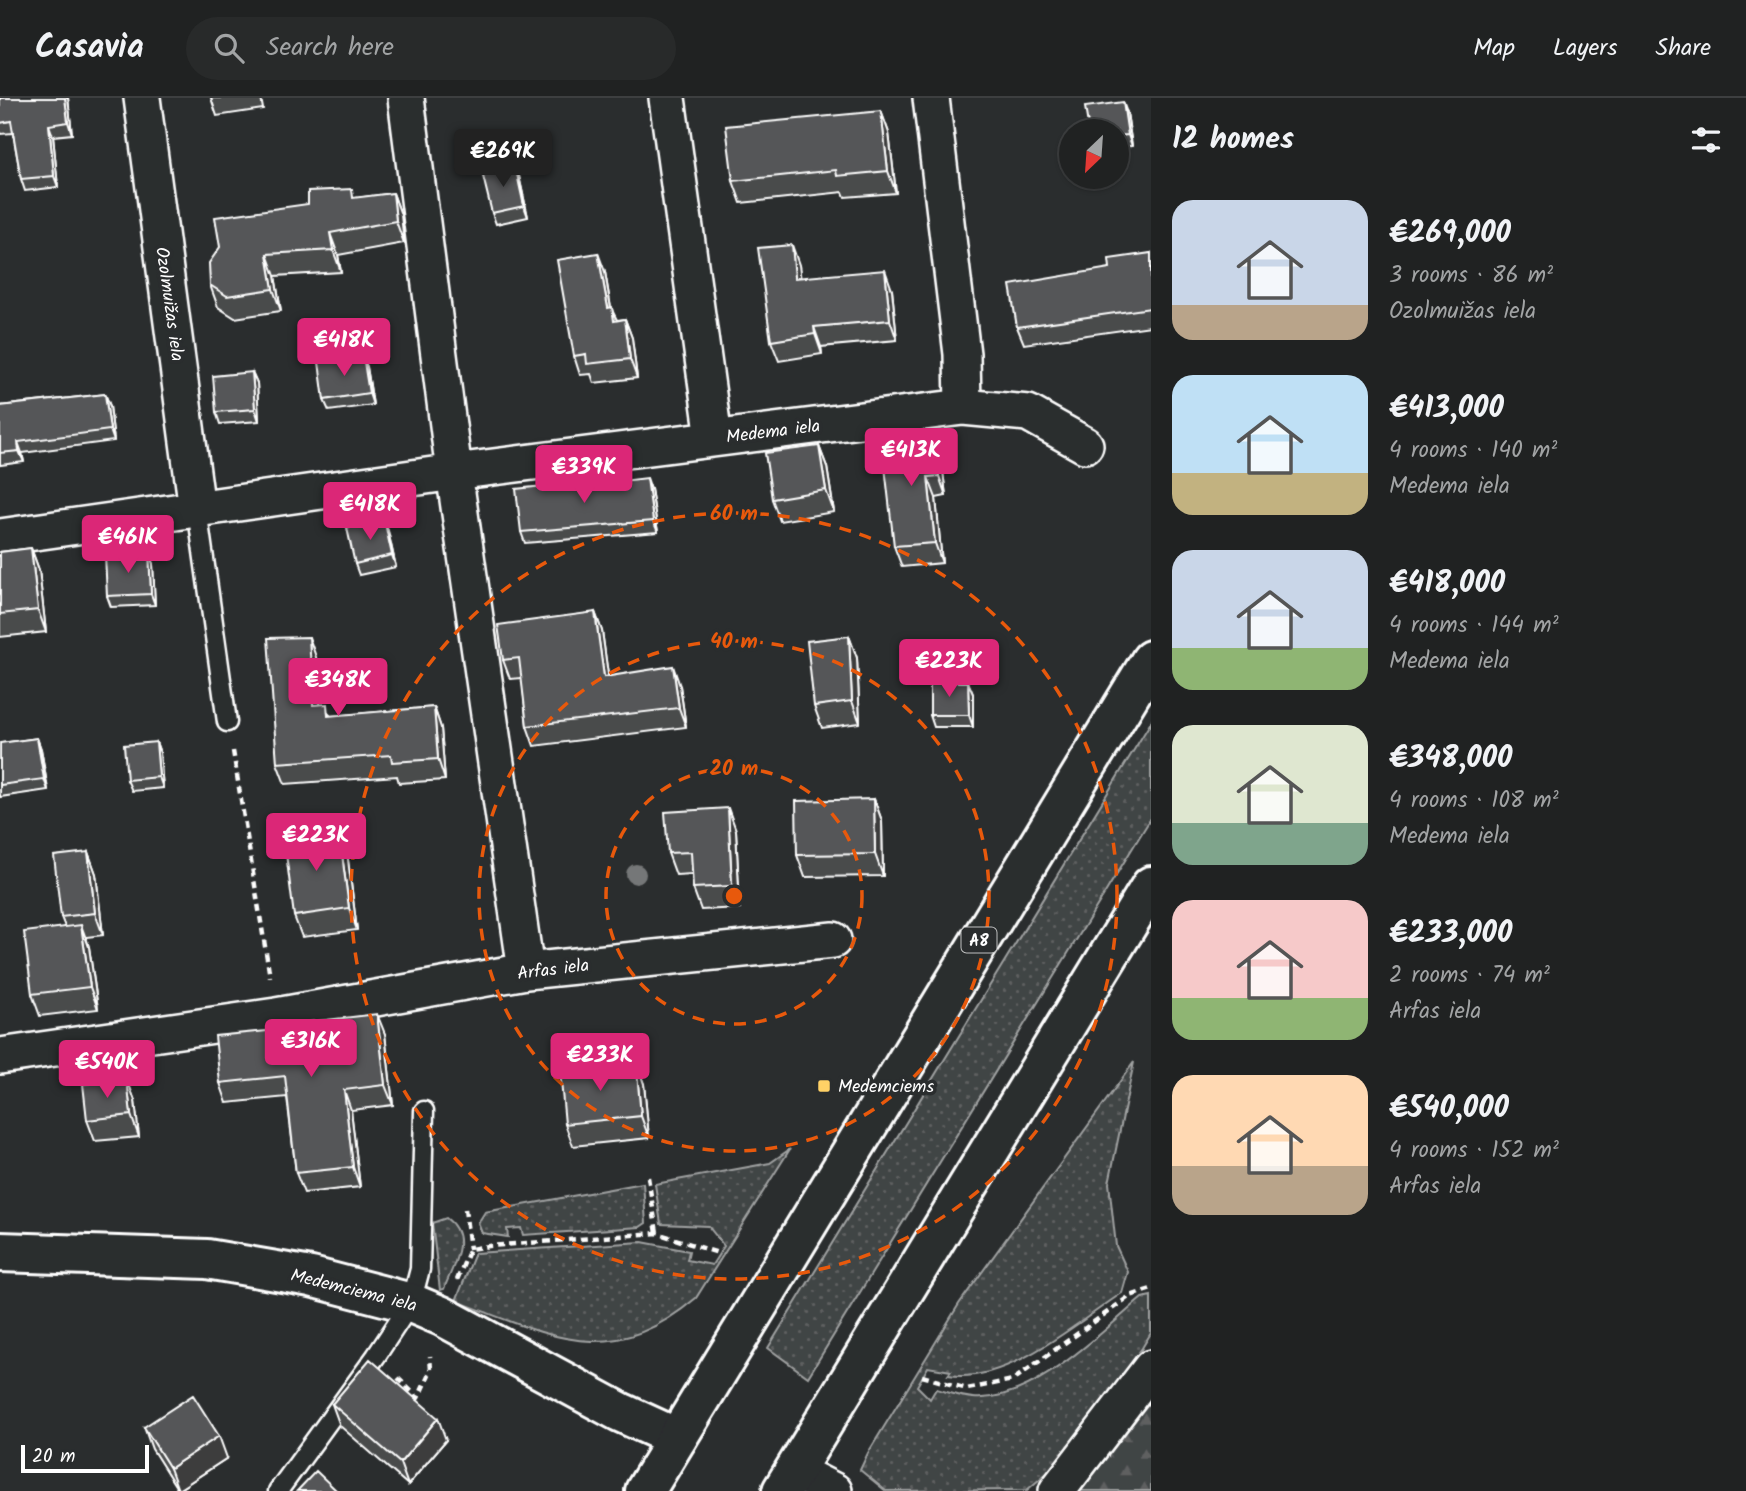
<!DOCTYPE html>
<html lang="en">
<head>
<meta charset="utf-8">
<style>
	:root { --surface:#202222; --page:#282a2a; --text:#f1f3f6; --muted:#a2a4a5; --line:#3d3f40; --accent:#db2777 }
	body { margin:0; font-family:Kalam,sans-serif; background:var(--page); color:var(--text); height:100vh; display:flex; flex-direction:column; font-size:26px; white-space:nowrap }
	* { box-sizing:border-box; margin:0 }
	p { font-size:23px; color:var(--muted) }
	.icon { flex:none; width:38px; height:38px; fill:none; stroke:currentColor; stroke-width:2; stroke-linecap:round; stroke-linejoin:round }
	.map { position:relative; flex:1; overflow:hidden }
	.sheet { display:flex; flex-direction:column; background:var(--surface); width:595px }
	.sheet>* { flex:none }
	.needle { width:46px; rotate:205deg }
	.buttons { position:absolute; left:1059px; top:21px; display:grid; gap:14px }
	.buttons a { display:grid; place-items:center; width:70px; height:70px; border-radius:50%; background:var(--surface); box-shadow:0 2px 5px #0004,0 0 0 2px var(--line); font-size:35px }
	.scale { position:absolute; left:21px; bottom:18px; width:128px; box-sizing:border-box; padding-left:7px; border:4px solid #fff; border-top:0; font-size:19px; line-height:24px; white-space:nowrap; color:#fff; -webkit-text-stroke:5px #2a2d2e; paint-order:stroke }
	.price { position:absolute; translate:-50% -60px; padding:0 16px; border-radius:7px; background:var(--accent); color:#fff; font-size:23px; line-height:46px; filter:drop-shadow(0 2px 4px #0008) }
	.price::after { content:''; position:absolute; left:50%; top:42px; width:21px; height:16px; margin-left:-10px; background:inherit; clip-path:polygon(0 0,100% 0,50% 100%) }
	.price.on { background:#222; color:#fff }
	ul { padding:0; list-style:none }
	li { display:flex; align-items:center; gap:21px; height:175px; padding:0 21px }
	li span { display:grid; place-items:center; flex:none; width:196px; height:140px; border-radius:21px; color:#555 }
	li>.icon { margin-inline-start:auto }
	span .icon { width:84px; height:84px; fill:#fffc; stroke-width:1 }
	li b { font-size:30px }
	h2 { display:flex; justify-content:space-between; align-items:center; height:84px; padding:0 21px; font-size:30px }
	header { display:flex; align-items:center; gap:42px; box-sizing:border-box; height:98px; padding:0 35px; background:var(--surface); border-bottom:2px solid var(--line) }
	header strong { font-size:33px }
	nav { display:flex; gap:38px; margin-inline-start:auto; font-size:24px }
	.search { width:490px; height:63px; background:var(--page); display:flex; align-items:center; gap:18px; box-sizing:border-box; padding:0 24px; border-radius:38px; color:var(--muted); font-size:26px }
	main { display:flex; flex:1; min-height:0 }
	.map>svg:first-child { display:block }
	.grass { fill:url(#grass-dots); stroke:#a0a2a2; stroke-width:2 }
	.forest { fill:url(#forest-firs); stroke:#a0a2a2; stroke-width:2 }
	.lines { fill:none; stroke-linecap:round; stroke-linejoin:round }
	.lane-casing { stroke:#fff; stroke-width:23 }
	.street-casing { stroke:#fff; stroke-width:40 }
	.secondary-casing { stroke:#fff; stroke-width:44 }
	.highway-casing { stroke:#fff; stroke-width:44 }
	.path { stroke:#fff; stroke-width:4.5; stroke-dasharray:7 5; stroke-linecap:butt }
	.lane { stroke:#2a2d2e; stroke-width:18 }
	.street { stroke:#2a2d2e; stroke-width:35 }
	.secondary { stroke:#2a2d2e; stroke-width:38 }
	.highway { stroke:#2a2d2e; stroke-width:38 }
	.tree { fill:#757778 }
	.wall { fill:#494b4c; stroke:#fff; stroke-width:2 }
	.shaded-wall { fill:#3c3d3e; stroke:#fff; stroke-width:2 }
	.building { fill:#555758; stroke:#fff; stroke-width:2 }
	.ring { fill:none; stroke:#e8590c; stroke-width:3.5; stroke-dasharray:12 9 }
	.poi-dot { fill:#ffd166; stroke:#2a2d2e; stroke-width:2.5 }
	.labels { text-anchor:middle; stroke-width:7; stroke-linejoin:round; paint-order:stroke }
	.shield { fill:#2a2d2e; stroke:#bfc0c0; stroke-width:2 }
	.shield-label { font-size:16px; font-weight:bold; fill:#fff }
	.street-label { font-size:18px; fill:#fff; stroke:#2a2d2e }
	.poi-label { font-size:18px; fill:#fff; stroke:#2a2d2e; text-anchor:start }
	.centre { fill:#e8590c; stroke:#2a2d2e; stroke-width:3.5 }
	.ring-label { font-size:21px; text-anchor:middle; font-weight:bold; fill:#e8590c; stroke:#2a2d2e; stroke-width:7; stroke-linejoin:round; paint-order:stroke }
</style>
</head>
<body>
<header>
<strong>Casavia</strong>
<div class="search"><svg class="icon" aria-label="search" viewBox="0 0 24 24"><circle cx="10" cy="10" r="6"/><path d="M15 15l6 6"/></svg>Search here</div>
<nav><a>Map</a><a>Layers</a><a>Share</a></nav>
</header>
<main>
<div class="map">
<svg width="1151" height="1393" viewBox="0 0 1151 1393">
	<defs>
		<pattern id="grass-dots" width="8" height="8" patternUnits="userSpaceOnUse" patternTransform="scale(1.75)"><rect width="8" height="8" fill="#414445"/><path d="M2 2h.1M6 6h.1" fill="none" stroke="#5e6061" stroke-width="1.8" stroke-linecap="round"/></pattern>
		<pattern id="forest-firs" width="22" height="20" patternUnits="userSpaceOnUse" patternTransform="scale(1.75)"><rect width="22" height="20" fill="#414445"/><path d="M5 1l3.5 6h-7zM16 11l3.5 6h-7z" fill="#5e6061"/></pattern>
	</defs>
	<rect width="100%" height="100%" fill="#2a2d2e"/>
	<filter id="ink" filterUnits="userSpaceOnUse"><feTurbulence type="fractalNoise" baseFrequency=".0143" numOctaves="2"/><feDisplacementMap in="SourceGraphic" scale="14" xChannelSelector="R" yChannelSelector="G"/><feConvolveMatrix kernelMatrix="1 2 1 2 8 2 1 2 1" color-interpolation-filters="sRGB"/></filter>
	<g filter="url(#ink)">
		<path class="grass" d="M1151,624V720L808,1279L768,1250Z
			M1134,964L1109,1085L1116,1148L1128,1174L1122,1195C1075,1226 1006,1287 948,1277L951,1273L928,1269L917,1288L930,1301L936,1291C948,1294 961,1299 973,1300C1032,1305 1100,1235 1142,1200L1151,1198V1235L1142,1250L1061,1363L1027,1392L886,1393L860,1372L868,1355L959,1206Z
			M790,1051L696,1200C609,1274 549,1237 456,1203L475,1155L642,1144L689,1153L687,1162L712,1167L724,1148L708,1128L661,1126L655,1086L770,1065Z
			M643,1085L646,1125L640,1129L523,1137L521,1130L507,1131L508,1139L482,1135L478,1125L485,1114Z
			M446,1120C472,1139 453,1167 444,1191L440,1192L432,1125Z"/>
		<path class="forest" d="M1151,1302V1393H1081Z"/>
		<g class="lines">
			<g class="lane-casing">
				<path id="lane" d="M197,411L227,624
					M278,1393L376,1258L411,1205L420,1171L424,1013"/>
			</g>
			<g class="street-casing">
				<path id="street" d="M142,0L197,411
					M406,0L454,374L526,873
					M667,0L714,340
					M931,0L962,256L963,309
					M0,439L454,374L963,309L1028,315L1085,347
					M0,958L276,918L526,873L833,842
					M795,1373L834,1393
					M1057,1393L1151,1270"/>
			</g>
			<g class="secondary-casing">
				<path id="secondary" d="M0,1154L207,1161L311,1179L411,1205L442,1218L620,1314L677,1340"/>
			</g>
			<g class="highway-casing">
				<path id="highway" d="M645,1393L1151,562
					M782,1393L1151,788"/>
			</g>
			<path class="path" d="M233,653L270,879
				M648,1079L657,1135
				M465,1111L470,1151
				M457,1182L470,1151L489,1148L657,1135L718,1155
				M922,1278L967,1291L1013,1282L1130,1198L1151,1191
				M398,1280L418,1300L431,1272L430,1258"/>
			<use href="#lane" class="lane"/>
			<use href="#street" class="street"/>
			<use href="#secondary" class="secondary"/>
			<use href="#highway" class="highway"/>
		</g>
		<circle class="tree" cx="636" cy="776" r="10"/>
		<path class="wall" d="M0,0H68L72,36L53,38L58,89L25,93L21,81L13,35L0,36Z
			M211,0H261L263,11L217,18Z
			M881,13L889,35L896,95L845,99L843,94L741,105L733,83Z
			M1127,15L1132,48L1116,50V33Z
			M519,78L528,119L496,126L492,115Z
			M393,95L401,117L404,145L338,157L341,174L275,178L281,213L235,220L218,209L210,187L356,100Z
			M1151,155V228L1024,246L1017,229L1110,170Z
			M799,167L800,180L892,192L897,242L821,249L822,256L779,263L771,243Z
			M605,174L611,210L617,222L625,221L632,240L637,280L594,285L591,276L580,277L574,258Z
			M367,269L373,307L329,313L324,302Z
			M252,274L257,285L259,323L220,326L216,314Z
			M105,296L110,308L114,343L22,355L24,364L0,367V308Z
			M934,337L941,357L946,398L936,400L942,465L902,469L894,448Z
			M819,348L827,369L834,414L780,423L772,401Z
			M562,386L563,390L651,391L658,434L525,445L521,434Z
			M388,433L396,469L359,477L355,466Z
			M31,450L39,472L46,534L0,539V454Z
			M149,455L153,466L155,507L111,509L107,498Z
			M595,514L602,533L608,578L680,588L686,629L534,648L527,628L522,580L510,581L503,562Z
			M849,538L857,560L860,625L822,630L814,608Z
			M316,559L320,607L331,618L434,609L441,630L445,682L399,685L397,678L285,686L277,665Z
			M968,584L973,596V629H934L930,617Z
			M37,640L41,651L48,692L0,699V645Z
			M156,644L160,655L163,690L132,693L127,682Z
			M874,701L882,723L883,778L805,779L797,757Z
			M736,732L740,810L701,812L693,790L692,776L676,777L668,755Z
			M339,733L347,754L357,832L302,839L294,818Z
			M88,754L96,776L103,837L86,839L89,849L98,911L40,918L32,896L65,829L61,819Z
			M385,936L393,1007L351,1012L360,1089L304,1095L296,1075L287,999L227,1005L220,985Z
			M636,964L644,986L649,1040L573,1048L565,1026Z
			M127,981L135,1003L139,1039L95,1043L87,1022Z
			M332,1306L446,1342L408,1387L340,1328Z
			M144,1329L227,1360L178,1392L152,1351Z"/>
		<path class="shaded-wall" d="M65,0H68L72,36L68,24Z
			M1123,4L1127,15L1132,48L1128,37Z
			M881,13L889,35L896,95L888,73Z
			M49,27L53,38L58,89L54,78Z
			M515,67L519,78L528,119L524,108Z
			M393,95L401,117L404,145L396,123Z
			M330,135L338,157L341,174L333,152Z
			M792,147L799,167L803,200L795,180Z
			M598,155L605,174L614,229L608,210Z
			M267,156L275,178L281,213L273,191Z
			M885,172L892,192L897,242L890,222Z
			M625,221L632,240L637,280L630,261Z
			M814,229L821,249L822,256L815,236Z
			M363,258L367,269L373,307L369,295Z
			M252,274L257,285L259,323L255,311Z
			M105,296L110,308L114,343L110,332Z
			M934,337L941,357L946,398L939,378Z
			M18,344L22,355L24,364L19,353Z
			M819,348L827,369L834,414L826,392Z
			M928,379L936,400L942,465L935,445Z
			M647,380L651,391L658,434L653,423Z
			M384,421L388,433L396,469L392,457Z
			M31,450L39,472L46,534L38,512Z
			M149,455L153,466L155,507L151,496Z
			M595,514L602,533L611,598L604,579Z
			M849,538L857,560L860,625L852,603Z
			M309,539L316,559L321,628L313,607Z
			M673,568L680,588L686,629L679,610Z
			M968,584L973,596V629L969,617Z
			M434,609L441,630L445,682L438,661Z
			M37,640L41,651L48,692L44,681Z
			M156,644L160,655L163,690L159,679Z
			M874,701L882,723L883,778L875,756Z
			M728,710L736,732L740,810L732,788Z
			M339,733L347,754L357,832L349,810Z
			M88,754L96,776L103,837L95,815Z
			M81,827L89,849L98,911L90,889Z
			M377,916L385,936L393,1007L385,987Z
			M636,964L644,986L649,1040L641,1018Z
			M127,981L135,1003L139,1039L131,1017Z
			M344,992L351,1012L360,1089L353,1069Z
			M438,1320L446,1342L408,1387L400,1365Z
			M219,1338L227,1360L178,1392L170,1370Z"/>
		<path class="building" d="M0,0H65L68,24L49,27L54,78L21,81L11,23L0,25Z
			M1123,4L1128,37L1116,38V33H1089L1085,9Z
			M881,13L888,73L837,78L836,72L733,83L726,28Z
			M515,67L524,108L492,115L482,74Z
			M352,91L353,100L393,95L396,123L330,135L333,152L267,156L273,191L227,198L210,187L209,165L220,149L215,119L308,106V93Z
			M792,147L795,180L885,172L890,222L814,229L815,236L771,243L758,150Z
			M598,155L608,210L612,209L614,223L625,221L630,261L587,266L586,256L574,258L557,162Z
			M1151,155V210L1017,229L1010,187L1110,170L1109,161Z
			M363,258L369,295L324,302L319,264Z
			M252,274L255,311L216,314L213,278Z
			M105,296L110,332L18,344L19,353L0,355V308Z
			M934,337L939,378L928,379L935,445L894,448L882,342Z
			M819,348L826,392L772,401L765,355Z
			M647,380L653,423L521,434L516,391L562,386V390Z
			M384,421L392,457L355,466L347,430Z
			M31,450L38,512L0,516V454Z
			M149,455L151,496L107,498L105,457Z
			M595,514L604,579L673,568L679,610L527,628L519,560L503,562L498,527Z
			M849,538L852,603L814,608L807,543Z
			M309,539L313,607L327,606L328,618L434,609L438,661L392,664L391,657L277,665L268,540Z
			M930,584H968L969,617H930Z
			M37,640L44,681L0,687V645Z
			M156,644L159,679L127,682L124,647Z
			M874,701L875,756L797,757L796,703Z
			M728,710L732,788L693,790L691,754L668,755L665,714Z
			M339,733L349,810L294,818L284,740Z
			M88,754L95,815L61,819L54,758Z
			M81,827L90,889L32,896L24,834Z
			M377,916L385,987L344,992L353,1069L296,1075L285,978L220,985L215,938L310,929V924Z
			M636,964L641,1018L565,1026L560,972Z
			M127,981L131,1017L87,1022L83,986Z
			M370,1261L438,1320L400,1365L332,1306Z
			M193,1297L219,1338L170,1370L144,1329Z
			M316,1373L337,1393H297Z"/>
	</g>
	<g class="ring">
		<circle cx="734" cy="798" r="128"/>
		<circle cx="734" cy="798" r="255"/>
		<circle cx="734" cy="798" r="383"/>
	</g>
	<rect class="poi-dot" x="817" y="981" width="14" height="14" rx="3.5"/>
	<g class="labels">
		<rect class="shield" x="961.5" y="829.5" width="35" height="25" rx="5"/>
		<g class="shield-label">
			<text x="979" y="848">A8</text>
		</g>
		<g class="street-label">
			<text transform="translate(170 206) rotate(82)" y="6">Ozolmuižas iela</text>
			<text transform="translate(773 333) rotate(-7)" y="6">Medema iela</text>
			<text transform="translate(553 871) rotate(-7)" y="6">Arfas iela</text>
			<text transform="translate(354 1192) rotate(14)" y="6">Medemciema iela</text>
		</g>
		<g class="poi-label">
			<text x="838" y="994">Medemciems</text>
		</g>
	</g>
	<circle cx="734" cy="798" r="10" class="centre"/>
	<g class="ring-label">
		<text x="734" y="422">60 m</text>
		<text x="734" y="550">40 m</text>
		<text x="734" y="677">20 m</text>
	</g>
</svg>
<div class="buttons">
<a><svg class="needle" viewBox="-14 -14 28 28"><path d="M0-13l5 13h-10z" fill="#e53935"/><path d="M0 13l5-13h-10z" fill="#a2a4a5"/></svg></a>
</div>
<div class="scale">20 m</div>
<b class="price on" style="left:503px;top:91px">€269K</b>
<b class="price" style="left:344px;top:280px">€418K</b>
<b class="price" style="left:911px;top:390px">€413K</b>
<b class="price" style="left:584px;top:407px">€339K</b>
<b class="price" style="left:370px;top:444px">€418K</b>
<b class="price" style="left:128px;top:477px">€461K</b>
<b class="price" style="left:949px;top:601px">€223K</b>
<b class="price" style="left:338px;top:620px">€348K</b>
<b class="price" style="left:316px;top:775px">€223K</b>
<b class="price" style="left:311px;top:981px">€316K</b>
<b class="price" style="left:600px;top:995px">€233K</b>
<b class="price" style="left:107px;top:1002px">€540K</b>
</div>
<section class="sheet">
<h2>12 homes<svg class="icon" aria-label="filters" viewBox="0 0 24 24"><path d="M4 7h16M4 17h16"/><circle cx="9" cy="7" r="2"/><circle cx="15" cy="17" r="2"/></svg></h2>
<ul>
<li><span style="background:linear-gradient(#c9d6e8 75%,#b9a48a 0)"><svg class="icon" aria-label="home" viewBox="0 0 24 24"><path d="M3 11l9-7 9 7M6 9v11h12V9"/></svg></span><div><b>€269,000</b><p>3 rooms · 86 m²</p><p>Ozolmuižas iela</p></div></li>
<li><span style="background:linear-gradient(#bfe0f5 70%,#c2b280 0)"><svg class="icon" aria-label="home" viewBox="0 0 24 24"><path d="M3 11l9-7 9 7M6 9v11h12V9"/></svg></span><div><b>€413,000</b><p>4 rooms · 140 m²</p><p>Medema iela</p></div></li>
<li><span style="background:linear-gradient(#c9d6e8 70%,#8fb573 0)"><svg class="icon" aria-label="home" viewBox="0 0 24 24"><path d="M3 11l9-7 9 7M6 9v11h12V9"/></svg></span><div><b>€418,000</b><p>4 rooms · 144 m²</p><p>Medema iela</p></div></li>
<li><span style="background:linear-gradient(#dfe7d0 70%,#7fa58c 0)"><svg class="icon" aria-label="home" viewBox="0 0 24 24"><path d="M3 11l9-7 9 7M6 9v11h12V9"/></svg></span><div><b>€348,000</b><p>4 rooms · 108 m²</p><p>Medema iela</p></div></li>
<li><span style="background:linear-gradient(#f6c9c9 70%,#8fb573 0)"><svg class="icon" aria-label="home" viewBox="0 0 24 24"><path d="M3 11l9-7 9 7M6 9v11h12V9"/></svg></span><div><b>€233,000</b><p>2 rooms · 74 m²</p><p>Arfas iela</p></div></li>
<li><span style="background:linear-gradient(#ffd9b3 65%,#b9a48a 0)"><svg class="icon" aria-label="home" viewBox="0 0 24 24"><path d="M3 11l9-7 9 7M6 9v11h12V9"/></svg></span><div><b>€540,000</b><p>4 rooms · 152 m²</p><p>Arfas iela</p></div></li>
</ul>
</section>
</main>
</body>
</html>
